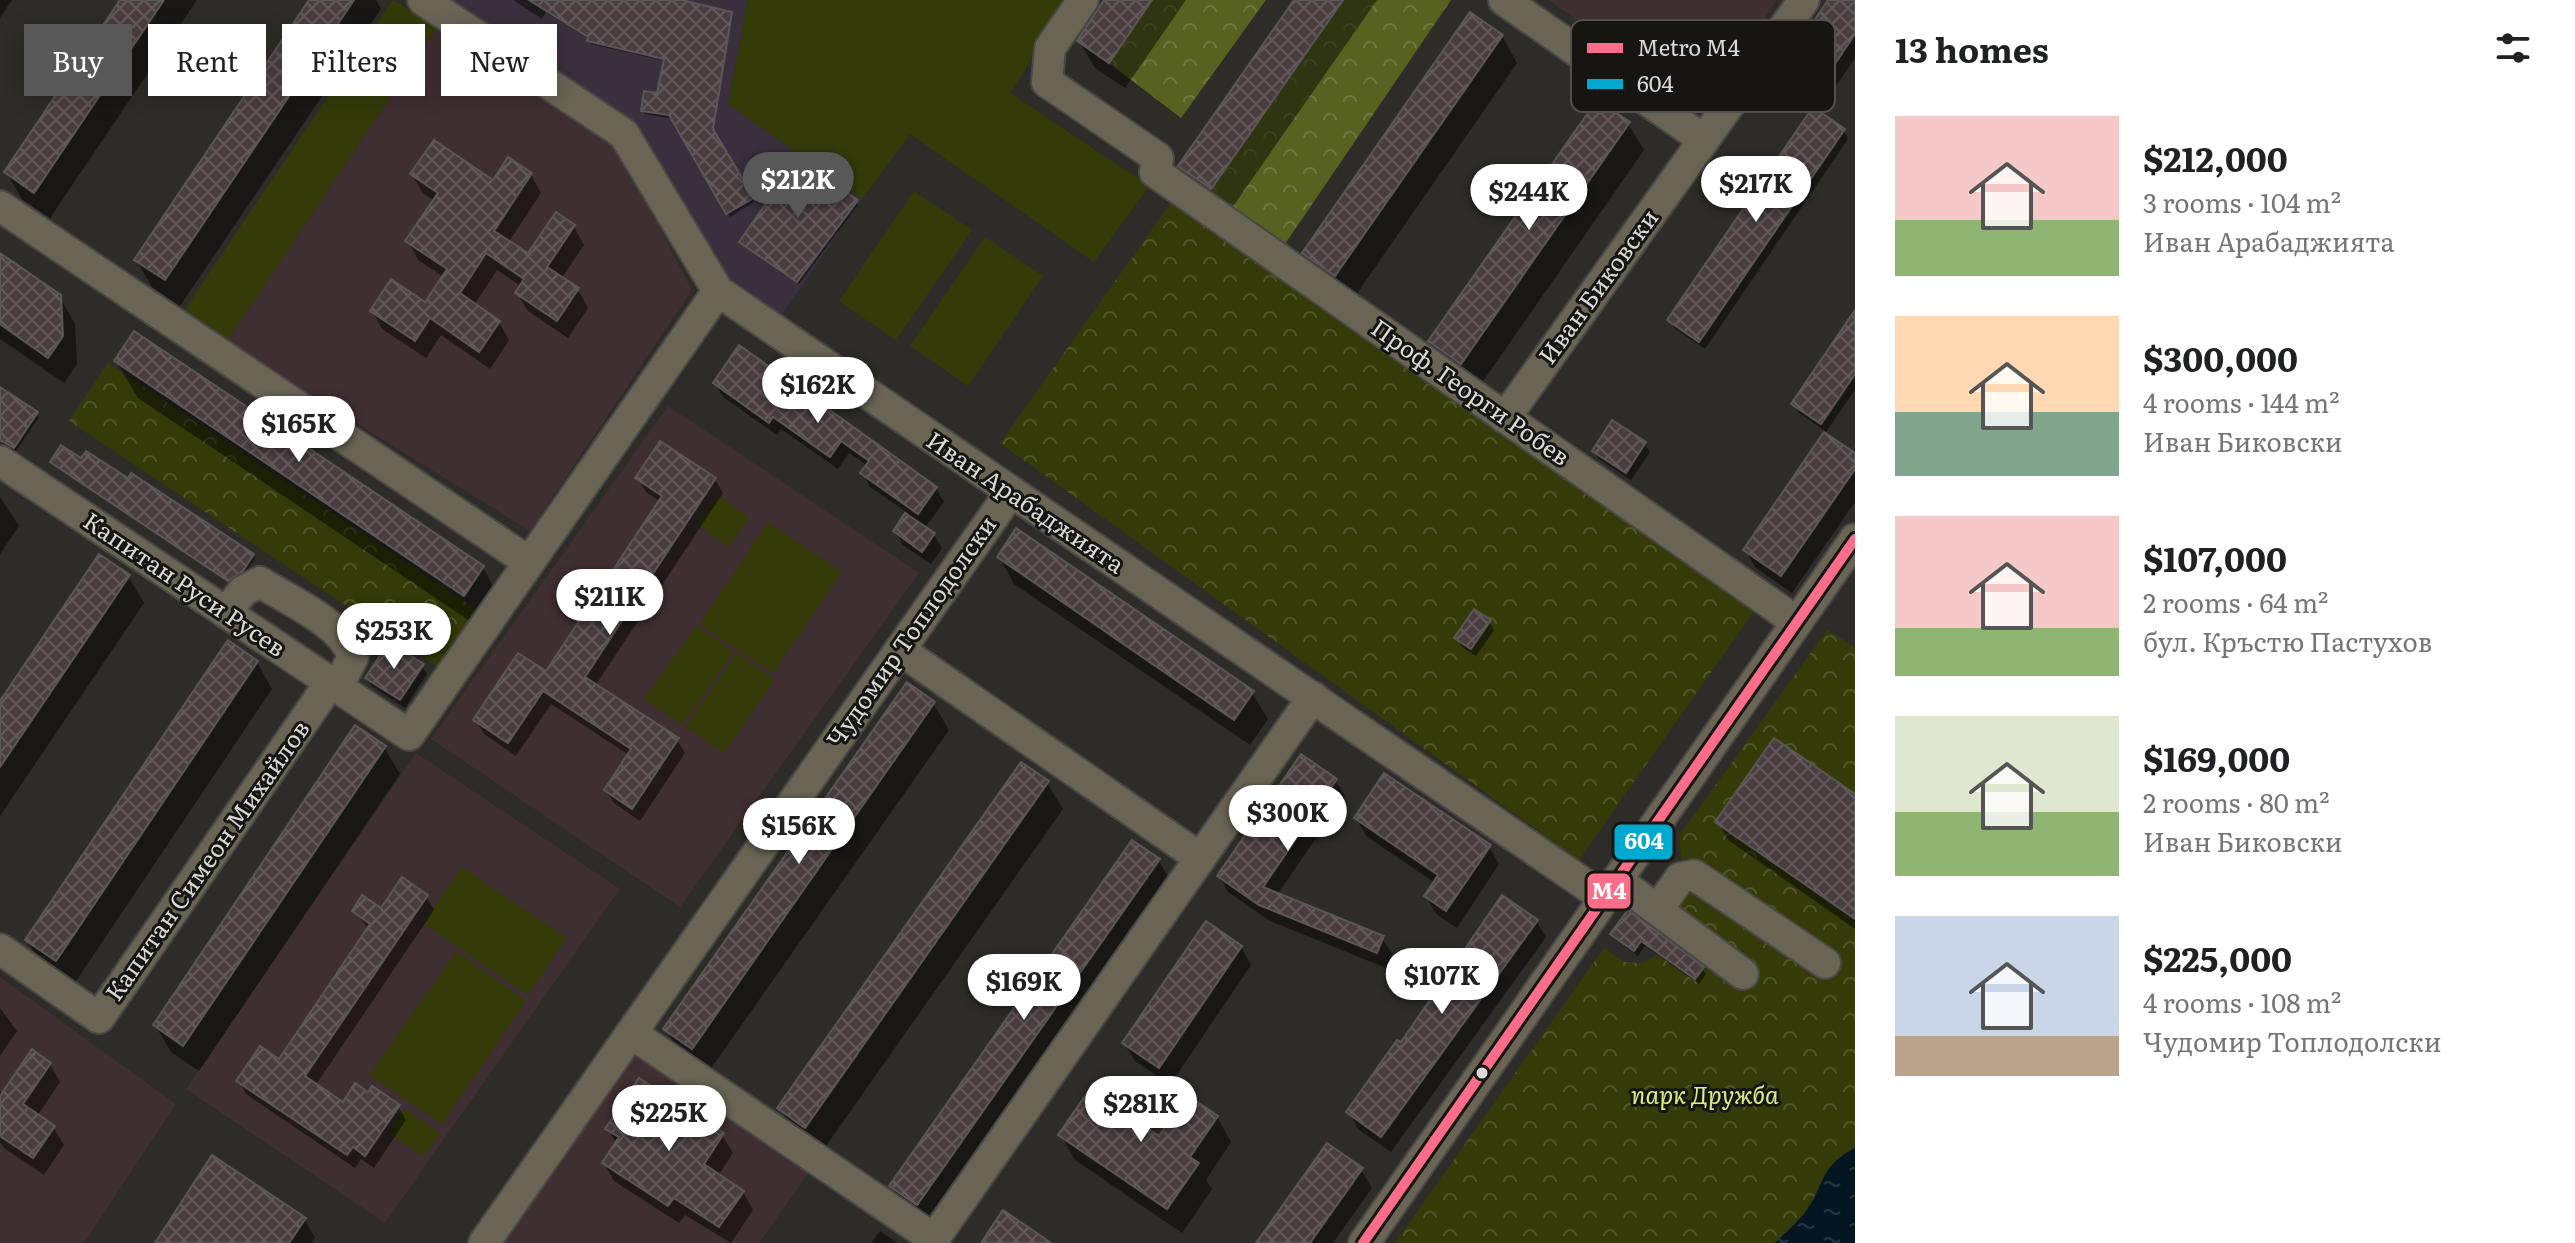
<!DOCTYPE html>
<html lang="en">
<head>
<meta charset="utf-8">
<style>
  body { margin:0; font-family:Literata,serif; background:#f6f6f6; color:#202124; height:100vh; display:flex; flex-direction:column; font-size:30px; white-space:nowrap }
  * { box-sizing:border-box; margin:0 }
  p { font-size:26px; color:#757577 }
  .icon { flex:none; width:44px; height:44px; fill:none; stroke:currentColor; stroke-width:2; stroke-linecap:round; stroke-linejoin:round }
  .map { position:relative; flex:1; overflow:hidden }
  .panel { display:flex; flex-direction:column; background:#fff; width:720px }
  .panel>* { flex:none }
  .hud { position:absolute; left:24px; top:24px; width:760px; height:72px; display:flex; gap:16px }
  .price { position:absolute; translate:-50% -68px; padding:0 18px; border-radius:28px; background:#fff; color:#222; font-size:26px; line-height:52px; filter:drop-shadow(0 2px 4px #0008) }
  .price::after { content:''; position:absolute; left:50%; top:48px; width:24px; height:18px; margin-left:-12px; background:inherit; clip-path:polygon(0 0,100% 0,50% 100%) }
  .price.current { background:#595858; color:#fff }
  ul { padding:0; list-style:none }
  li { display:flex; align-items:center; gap:24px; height:200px; padding:0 40px }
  li span { display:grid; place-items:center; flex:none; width:224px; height:160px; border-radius:0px; color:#555 }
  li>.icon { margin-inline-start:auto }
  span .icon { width:96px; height:96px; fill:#fffc; stroke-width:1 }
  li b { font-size:34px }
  h2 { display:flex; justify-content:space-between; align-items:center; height:96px; padding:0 40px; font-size:34px }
  .tag { padding:0 28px; border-radius:0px; background:#fff; box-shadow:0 4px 20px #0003; font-size:28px; line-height:72px }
  .tag.current { background:#595858; color:#fff }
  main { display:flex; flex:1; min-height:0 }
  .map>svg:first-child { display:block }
  .commercial { fill:#3a2f3c }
  .education { fill:#3f2e32 }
  .grass { fill:#343b09 }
  .forest { fill:url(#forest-crowns) }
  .park { fill:url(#park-crowns) }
  .water { fill:url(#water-ripples) }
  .shadow { fill:#0007 }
  .building { fill:url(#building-cross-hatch); stroke:#5a5756; stroke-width:2 }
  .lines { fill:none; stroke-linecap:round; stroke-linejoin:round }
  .minor-casing { stroke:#494844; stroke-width:34 }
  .minor { stroke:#696454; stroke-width:30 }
  .bus-1-casing { stroke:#171512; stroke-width:14 }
  .bus-1 { stroke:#00a9ce; stroke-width:8 }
  .metro-1-casing { stroke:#171512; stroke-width:16 }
  .metro-1 { stroke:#fb6d88; stroke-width:10 }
  .bus-dot { fill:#dbd9d4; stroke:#171512; stroke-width:3 }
  .labels { text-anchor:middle; stroke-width:6; stroke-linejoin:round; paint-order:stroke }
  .street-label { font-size:24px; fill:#dbd9d4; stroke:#171512 }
  .park-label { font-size:24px; font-style:italic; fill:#daed87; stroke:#171512 }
  .key { fill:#171512; stroke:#52504c; stroke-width:2 }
  .key-label { font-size:22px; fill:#dbd9d4 }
  .line-badge { stroke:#171512; stroke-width:3 }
  .badge-label { font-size:22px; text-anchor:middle; font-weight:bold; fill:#fff }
</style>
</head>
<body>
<main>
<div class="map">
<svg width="1855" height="1243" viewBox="0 0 1855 1243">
  <defs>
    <pattern id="forest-crowns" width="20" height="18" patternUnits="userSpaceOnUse" patternTransform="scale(2)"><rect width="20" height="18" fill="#586220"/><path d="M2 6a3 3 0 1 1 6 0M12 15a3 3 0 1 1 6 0" fill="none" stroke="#6f7840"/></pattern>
    <pattern id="park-crowns" width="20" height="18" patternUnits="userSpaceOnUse" patternTransform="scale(2)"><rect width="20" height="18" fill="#343b09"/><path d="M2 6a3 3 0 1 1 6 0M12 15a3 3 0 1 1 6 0" fill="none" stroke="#51572c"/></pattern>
    <pattern id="water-ripples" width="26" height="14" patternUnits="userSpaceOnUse" patternTransform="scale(2)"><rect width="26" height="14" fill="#041622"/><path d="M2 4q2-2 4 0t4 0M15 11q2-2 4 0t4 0" fill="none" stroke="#283741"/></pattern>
    <pattern id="building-cross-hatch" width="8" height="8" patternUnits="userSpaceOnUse" patternTransform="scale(2)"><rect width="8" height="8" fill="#4b3e41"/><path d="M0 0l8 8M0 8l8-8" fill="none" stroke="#64595c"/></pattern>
  </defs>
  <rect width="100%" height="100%" fill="#2e2c28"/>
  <!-- commercial -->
  <polygon class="commercial" points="423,0 748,0 728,104 862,199 771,330 718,291 624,134"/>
  <!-- education -->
  <g class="education">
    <polygon points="1549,0 1777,0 1702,109"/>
    <polygon points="437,27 617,144 692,290 530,531 226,343"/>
    <polygon points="668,406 919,573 680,907 431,739"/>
    <polygon points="416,753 620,889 385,1223 186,1089"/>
    <polygon points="0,977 176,1104 84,1243 0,1243"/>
    <polygon points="638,1047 812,1168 759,1243 500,1243"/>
  </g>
  <!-- grass -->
  <g class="grass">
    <polygon points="393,0 437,27 226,343 181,315"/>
    <polygon points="748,0 1069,0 1010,93 1149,186 1094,262 910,134 862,199 728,104"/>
    <polygon points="914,191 972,230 896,340 839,301"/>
    <polygon points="985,237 1043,276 968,386 910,346"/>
    <polygon points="718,495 749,517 729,547 697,525"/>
    <polygon points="768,522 842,572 773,673 699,624"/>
    <polygon points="696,625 734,652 682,725 644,699"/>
    <polygon points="737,653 775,680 724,753 685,727"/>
    <polygon points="462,867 567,938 528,995 423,923"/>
    <polygon points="456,951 526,1001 442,1124 369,1075"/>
    <polygon points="405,1108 440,1134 423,1157 388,1132"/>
  </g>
  <!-- forest -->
  <g class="forest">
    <polygon points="1152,0 1266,0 1181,118 1109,63"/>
    <polygon points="1343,0 1451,0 1285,244 1207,195"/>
  </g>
  <!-- park -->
  <g class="park">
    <polygon points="1173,200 1754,611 1579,860 1000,443"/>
    <polygon points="108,363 490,618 451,676 69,421"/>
    <polygon points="1827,630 1855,647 1855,1243 1395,1243 1604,948 1624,962 1641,963 1659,954 1673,933 1673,903 1684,888 1679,836"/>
  </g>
  <!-- water -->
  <path class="water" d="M 1855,1148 L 1855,1243 L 1775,1243 C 1785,1233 1798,1222 1806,1211 C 1825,1185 1819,1166 1855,1148 Z"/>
  <!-- shadow -->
  <g class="shadow">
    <polygon points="0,0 12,0 0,18"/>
    <polygon points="122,0 197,0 50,218 22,199 6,172"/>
    <polygon points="312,0 376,0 381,9 180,306 152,287 136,260"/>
    <polygon points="513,0 670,0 731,14 713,135 754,202 730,217 674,119 645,114 643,110 659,95 665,61 591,44 589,39 546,12 542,19"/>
    <polygon points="1108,0 1186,0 1125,88 1095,68 1079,41"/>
    <polygon points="1296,0 1377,0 1227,215 1196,193 1180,166"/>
    <polygon points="1830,0 1855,0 1855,58 1826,101 1794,80 1786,66"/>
    <polygon points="1502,36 1517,63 1351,302 1320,280 1304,253"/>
    <polygon points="1628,124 1644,150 1477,390 1446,368 1430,342"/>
    <polygon points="1843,130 1848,139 1705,349 1675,329 1670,320"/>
    <polygon points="412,175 493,182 531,175 541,193 508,243 528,256 574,227 584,245 561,279 578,290 588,308 568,338 528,311 517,293 522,287 497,270 474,305 499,322 509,340 490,369 441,335 426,358 382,329 372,311 426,305 444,277 418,260 408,241 435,201 423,193"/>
    <polygon points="856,201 858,205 799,284 742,242"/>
    <polygon points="0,255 59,296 75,324 77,364 64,383 0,339"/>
    <polygon points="1855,313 1855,390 1826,432 1798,412 1793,404"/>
    <polygon points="740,348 936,488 944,502 925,528 934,535 942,548 931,564 903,545 895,531 908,513 870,487 863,473 868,466 849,453 838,469 781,429 777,435 723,397 715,383"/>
    <polygon points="116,361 483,568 504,605 486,632 138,398"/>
    <polygon points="0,389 39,417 16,451 0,441"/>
    <polygon points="661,444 715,480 723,493 595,686 677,740 685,753 640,821 614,803 606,790 629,755 551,704 516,756 484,734 476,721 547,674 661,502 646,492 638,479"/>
    <polygon points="1644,444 1650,452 1631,480 1599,459 1594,451"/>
    <polygon points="1855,455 1855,502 1792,593 1756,568 1745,550"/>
    <polygon points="52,462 253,555 255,559 244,574 231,584"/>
    <polygon points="0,497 19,526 0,554"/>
    <polygon points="999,557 1252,693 1268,719 1250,745 1014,584"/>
    <polygon points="128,576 144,603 0,816 0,705"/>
    <polygon points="1489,621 1494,630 1476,656 1462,647 1457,638"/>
    <polygon points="257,662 272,689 72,987 43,967 27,940"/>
    <polygon points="422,666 427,674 405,708 372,686 367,678"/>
    <polygon points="933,703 949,730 707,1074 681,1056 666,1029"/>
    <polygon points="384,747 400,774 199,1071 171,1052 155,1025"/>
    <polygon points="1335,780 1345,796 1277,895 1382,938 1392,954 1386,968 1270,921 1228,892 1219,876"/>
    <polygon points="1047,783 1063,809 821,1153 795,1135 780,1108"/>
    <polygon points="1855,797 1855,929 1728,840 1718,822"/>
    <polygon points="1356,818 1489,846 1499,864 1457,928 1436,914 1426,896 1435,883 1366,836"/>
    <polygon points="1159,861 1174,887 932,1231 906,1213 891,1186"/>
    <polygon points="426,896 434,910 315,1086 343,1104 398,1106 406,1120 374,1168 361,1159 355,1168 246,1094 239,1081 280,1062 369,929 354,911 381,911"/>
    <polygon points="1628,913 1702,968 1706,974 1699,984 1645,946 1638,956 1616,940 1613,934"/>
    <polygon points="1536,921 1546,937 1391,1152 1358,1129 1349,1112"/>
    <polygon points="1241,947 1251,965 1170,1085 1135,1061 1124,1043"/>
    <polygon points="0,1008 17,1031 0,1056"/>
    <polygon points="50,1064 60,1082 37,1116 53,1127 64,1145 44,1175 4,1148 0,1142 0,1091 4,1094"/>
    <polygon points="1217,1117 1231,1142 1206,1180 1212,1189 1182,1233 1075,1160 1061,1135 1159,1139"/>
    <polygon points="608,1129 722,1135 733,1153 718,1176 743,1192 753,1210 731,1243 685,1215 679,1223 614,1181 604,1163 617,1144"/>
    <polygon points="1361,1170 1372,1188 1333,1243 1259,1243"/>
    <polygon points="305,1220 315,1238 312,1243 158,1243"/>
    <polygon points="880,1231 897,1243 871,1243"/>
  </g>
  <!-- building -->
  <g class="building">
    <polygon points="120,0 164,0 34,193 4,172"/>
    <polygon points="309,0 354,0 165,280 134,260"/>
    <polygon points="529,0 682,0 732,12 713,129 754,198 726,214 669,115 641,111 644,91 657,93 664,59 587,41 588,37"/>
    <polygon points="1104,0 1152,0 1109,63 1077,41"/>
    <polygon points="1294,0 1343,0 1211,189 1178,166"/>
    <polygon points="1828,0 1855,0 1855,34 1818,89 1784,66"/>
    <polygon points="1470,12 1503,35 1335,276 1302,253"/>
    <polygon points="1597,100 1630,122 1461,364 1428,341"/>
    <polygon points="1813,107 1845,129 1699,342 1667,320"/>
    <polygon points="434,140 493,180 508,157 532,173 494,231 528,253 556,212 575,225 547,267 579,288 557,321 515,293 524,279 486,253 460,293 500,321 479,352 430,318 415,341 370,311 391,279 425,302 447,269 405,241 438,193 410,174"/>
    <polygon points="797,159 858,200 797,282 739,242"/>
    <polygon points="0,253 61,295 63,336 48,358 0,324"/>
    <polygon points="1855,310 1855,374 1821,424 1791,404"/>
    <polygon points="134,331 484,566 464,596 114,361"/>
    <polygon points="739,345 937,487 918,514 860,473 869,461 841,441 830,457 773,417 769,423 713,383"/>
    <polygon points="0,387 38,412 14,448 0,440"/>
    <polygon points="1612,420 1646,442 1626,473 1592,451"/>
    <polygon points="1824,432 1855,453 1855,469 1781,576 1743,550"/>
    <polygon points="660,441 716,478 585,677 679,738 632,809 604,790 631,749 543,691 508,743 473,720 518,653 546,671 662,496 635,478"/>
    <polygon points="61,445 81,458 86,451 128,478 131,473 254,554 243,571 228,581 50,462"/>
    <polygon points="905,513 935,533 922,552 893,531"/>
    <polygon points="1016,528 1254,691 1234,720 997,557"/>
    <polygon points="99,554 130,575 0,767 0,701"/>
    <polygon points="1474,609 1491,620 1471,649 1454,638"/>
    <polygon points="228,640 258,661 56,961 25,940"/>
    <polygon points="389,642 424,664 400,700 365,678"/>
    <polygon points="907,682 935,702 692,1049 663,1029"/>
    <polygon points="355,725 386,746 183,1046 153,1025"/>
    <polygon points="1774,738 1855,794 1855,919 1715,822"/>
    <polygon points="1301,754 1337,779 1263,887 1384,936 1377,953 1259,905 1217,876"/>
    <polygon points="1021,762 1049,781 805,1128 777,1108"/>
    <polygon points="1384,773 1491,845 1446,911 1424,896 1438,875 1354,818"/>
    <polygon points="1132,840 1160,859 917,1205 889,1186"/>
    <polygon points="402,877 428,895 305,1076 343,1102 355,1083 368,1092 372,1086 400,1105 365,1156 353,1147 347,1155 236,1081 260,1046 279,1059 370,924 352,911 362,895 381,908"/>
    <polygon points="1502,895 1538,920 1381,1137 1346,1112 1397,1040 1401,1042"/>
    <polygon points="1628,910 1704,967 1695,979 1641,941 1634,951 1610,934"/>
    <polygon points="1206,921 1242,946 1159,1068 1122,1043"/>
    <polygon points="32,1049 51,1063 23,1104 55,1126 33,1158 0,1136 0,1096"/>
    <polygon points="639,1078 724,1133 704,1164 744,1191 719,1227 674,1198 668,1206 602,1163 619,1137 605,1129"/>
    <polygon points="1090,1089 1159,1136 1187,1095 1218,1116 1190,1157 1199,1163 1167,1209 1058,1135"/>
    <polygon points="1327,1143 1363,1168 1310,1243 1256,1243"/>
    <polygon points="212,1155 306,1218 289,1243 155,1243"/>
    <polygon points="1003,1210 1028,1227 1051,1243 981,1243"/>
  </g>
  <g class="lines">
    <!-- minor casing -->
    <g class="minor-casing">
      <g id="minor">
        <polyline points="423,0 624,134 718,291 1605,898"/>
        <polyline points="1083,0 1050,48 1047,82 1158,158 1155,172 1797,622"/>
        <polyline points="1504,0 1704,140"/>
        <polyline points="0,206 529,562"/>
        <polyline points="1505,418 1804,0"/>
        <polyline points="0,461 409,735 718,291"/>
        <path d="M 226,613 L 243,591 L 260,582 C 289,601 343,623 353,657 L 337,688"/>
        <polyline points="900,650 1200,858"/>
        <polyline points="1617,880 1743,974"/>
        <polyline points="1658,909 1680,878 1694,875 1825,963"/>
        <polyline points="0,949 99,1018 330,683"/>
        <polyline points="631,1033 934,1239"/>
        <polyline points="484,1243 1010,493"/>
        <polyline points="931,1243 1313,697"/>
        <polyline points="1364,1243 1855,539"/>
      </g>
    </g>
    <!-- minor -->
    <use href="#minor" class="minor"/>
    <!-- bus-1 casing -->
    <g class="bus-1-casing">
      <polyline id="bus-1" points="1364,1243 1855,539"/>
    </g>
    <!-- bus-1 -->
    <use href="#bus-1" class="bus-1"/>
    <!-- metro-1 casing -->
    <g class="metro-1-casing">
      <polyline id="metro-1" points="1363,1243 1855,539"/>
    </g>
    <!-- metro-1 -->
    <use href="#metro-1" class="metro-1"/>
  </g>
  <!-- markers -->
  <circle class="bus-dot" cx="1482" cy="1073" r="7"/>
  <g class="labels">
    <!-- street labels -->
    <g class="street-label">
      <text transform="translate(1599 287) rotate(-54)" y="8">Иван Биковски</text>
      <text transform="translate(1470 393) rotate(35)" y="8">Проф. Георги Робев</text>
      <text transform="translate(1025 503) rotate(34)" y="8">Иван Арабаджията</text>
      <text transform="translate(184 585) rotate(34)" y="8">Капитан Руси Русев</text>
      <text transform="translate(912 632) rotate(-55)" y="8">Чудомир Топлодолски</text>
      <text transform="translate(208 861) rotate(-55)" y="8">Капитан Симеон Михайлов</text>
    </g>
    <!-- park labels -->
    <g class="park-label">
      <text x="1705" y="1104">парк Дружба</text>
    </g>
  </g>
  <!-- legend -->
  <rect x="1571" y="20" width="264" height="92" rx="12" class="key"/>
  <rect x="1587" y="43" width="36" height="10" fill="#fb6d88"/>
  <rect x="1587" y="79" width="36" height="10" fill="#00a9ce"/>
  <g class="key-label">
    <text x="1637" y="56">Metro M4</text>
    <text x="1637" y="92">604</text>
  </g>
  <g class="line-badge">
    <rect x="1613" y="823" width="61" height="38" rx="8" fill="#00a9ce"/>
    <rect x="1586" y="872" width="46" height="38" rx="8" fill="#fb6d88"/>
  </g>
  <g class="badge-label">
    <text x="1644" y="849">604</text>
    <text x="1609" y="899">M4</text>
  </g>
</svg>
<b class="price current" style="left:798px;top:220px">$212K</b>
<b class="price" style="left:1756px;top:224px">$217K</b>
<b class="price" style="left:1529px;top:232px">$244K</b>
<b class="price" style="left:818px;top:425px">$162K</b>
<b class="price" style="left:299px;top:464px">$165K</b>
<b class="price" style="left:610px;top:637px">$211K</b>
<b class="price" style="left:394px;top:671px">$253K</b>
<b class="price" style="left:1288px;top:853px">$300K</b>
<b class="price" style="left:799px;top:866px">$156K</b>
<b class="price" style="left:1442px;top:1016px">$107K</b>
<b class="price" style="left:1024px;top:1022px">$169K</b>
<b class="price" style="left:1141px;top:1144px">$281K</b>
<b class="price" style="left:669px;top:1153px">$225K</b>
<div class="hud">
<a class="tag current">Buy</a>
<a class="tag">Rent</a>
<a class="tag">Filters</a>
<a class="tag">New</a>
</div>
</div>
<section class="panel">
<h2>13 homes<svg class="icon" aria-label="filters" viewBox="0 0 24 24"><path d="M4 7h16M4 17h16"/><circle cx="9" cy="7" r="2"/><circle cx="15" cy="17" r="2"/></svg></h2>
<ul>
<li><span style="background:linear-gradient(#f6c9c9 65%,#8fb573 0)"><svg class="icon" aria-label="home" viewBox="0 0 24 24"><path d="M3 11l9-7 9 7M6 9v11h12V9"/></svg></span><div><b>$212,000</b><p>3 rooms · 104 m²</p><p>Иван Арабаджията</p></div></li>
<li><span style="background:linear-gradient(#ffd9b3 60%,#7fa58c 0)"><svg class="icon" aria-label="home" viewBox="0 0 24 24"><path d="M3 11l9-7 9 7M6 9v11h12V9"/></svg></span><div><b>$300,000</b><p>4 rooms · 144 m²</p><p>Иван Биковски</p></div></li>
<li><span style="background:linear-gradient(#f6c9c9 70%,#8fb573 0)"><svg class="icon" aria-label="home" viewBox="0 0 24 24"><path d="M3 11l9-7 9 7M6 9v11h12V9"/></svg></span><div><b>$107,000</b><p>2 rooms · 64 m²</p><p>бул. Кръстю Пастухов</p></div></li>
<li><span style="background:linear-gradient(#dfe7d0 60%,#8fb573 0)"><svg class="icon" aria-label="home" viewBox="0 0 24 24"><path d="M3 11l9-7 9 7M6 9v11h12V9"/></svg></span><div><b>$169,000</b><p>2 rooms · 80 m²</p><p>Иван Биковски</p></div></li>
<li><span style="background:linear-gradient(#c9d6e8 75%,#b9a48a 0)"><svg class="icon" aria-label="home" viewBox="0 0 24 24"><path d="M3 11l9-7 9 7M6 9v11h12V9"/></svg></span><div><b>$225,000</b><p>4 rooms · 108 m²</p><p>Чудомир Топлодолски</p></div></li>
</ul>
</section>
</main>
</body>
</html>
